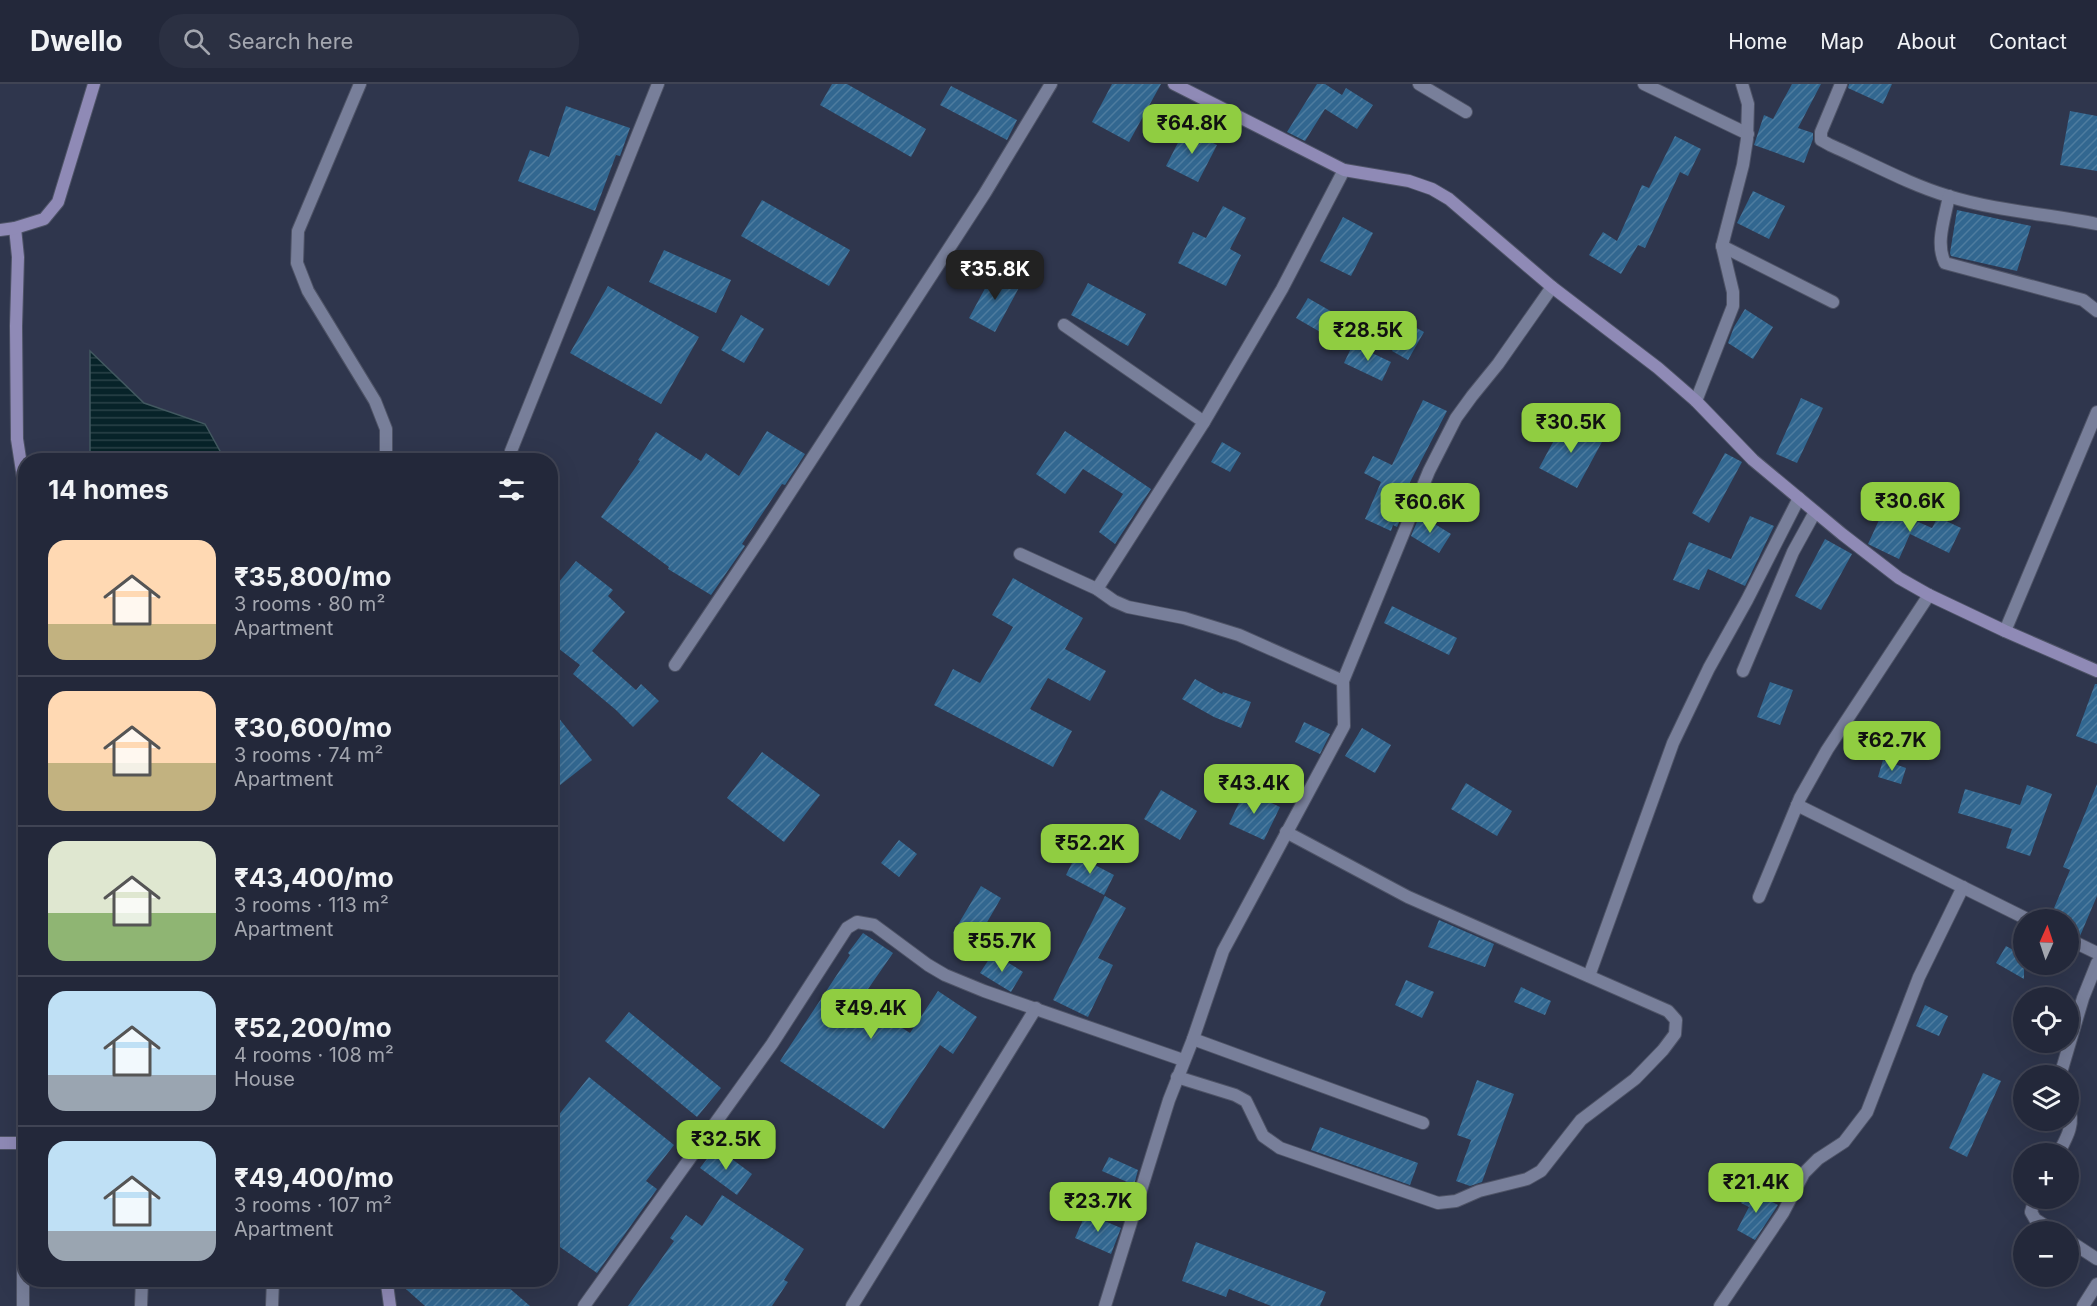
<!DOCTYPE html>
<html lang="en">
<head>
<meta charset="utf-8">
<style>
  body { margin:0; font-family:Inter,sans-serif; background:#2b3042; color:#f1f3f6; height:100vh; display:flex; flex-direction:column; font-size:22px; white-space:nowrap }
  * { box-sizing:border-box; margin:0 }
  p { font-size:20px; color:#a3a6af }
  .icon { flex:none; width:33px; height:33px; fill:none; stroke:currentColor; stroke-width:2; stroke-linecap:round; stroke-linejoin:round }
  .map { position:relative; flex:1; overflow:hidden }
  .details { position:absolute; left:18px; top:369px; width:540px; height:834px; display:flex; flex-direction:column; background:#23283a; border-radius:24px; box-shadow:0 6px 24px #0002,0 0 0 2px #404454 }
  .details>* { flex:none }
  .needle { width:39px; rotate:3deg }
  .tools { position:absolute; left:2013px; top:825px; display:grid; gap:12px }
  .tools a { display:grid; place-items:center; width:66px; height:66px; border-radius:50%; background:#23283a; box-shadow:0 6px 24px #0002,0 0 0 2px #404454; font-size:30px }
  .price { position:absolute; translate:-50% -51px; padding:0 14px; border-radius:12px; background:#90cd41; color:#111; font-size:20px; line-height:39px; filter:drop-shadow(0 2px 3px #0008) }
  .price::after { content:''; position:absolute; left:50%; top:36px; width:18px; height:14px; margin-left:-9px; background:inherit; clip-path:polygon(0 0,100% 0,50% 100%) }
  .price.current { background:#222; color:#fff }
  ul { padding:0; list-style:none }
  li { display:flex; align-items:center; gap:18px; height:150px; padding:0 30px }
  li+li { border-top:2px solid #404454 }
  li span { display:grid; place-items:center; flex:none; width:168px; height:120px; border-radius:18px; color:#555 }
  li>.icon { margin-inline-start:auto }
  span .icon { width:72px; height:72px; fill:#fffc; stroke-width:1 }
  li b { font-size:26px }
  h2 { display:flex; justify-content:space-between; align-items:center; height:72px; padding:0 30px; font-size:26px }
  header { display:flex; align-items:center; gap:36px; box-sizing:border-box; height:84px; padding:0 30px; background:#23283a; border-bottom:2px solid #404454 }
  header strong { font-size:28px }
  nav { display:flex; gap:33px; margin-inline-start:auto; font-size:21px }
  .search { width:420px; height:54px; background:#2b3042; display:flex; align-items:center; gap:15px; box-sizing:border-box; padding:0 21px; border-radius:24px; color:#a3a6af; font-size:22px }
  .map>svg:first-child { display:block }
  .water { fill:url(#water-rules); stroke:#425860; stroke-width:1.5 }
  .building { fill:url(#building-hatch) }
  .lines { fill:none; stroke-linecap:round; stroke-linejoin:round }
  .street-casing { stroke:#4e5366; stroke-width:14 }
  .secondary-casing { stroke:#4e5366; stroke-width:14 }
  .street { stroke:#787f9a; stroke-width:12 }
  .secondary { stroke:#8f8ab6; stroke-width:12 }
</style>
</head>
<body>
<header>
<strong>Dwello</strong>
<div class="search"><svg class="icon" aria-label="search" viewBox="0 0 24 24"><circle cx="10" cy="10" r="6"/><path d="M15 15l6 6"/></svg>Search here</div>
<nav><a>Home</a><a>Map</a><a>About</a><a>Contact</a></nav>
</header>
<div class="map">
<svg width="2097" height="1222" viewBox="0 0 2097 1222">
  <defs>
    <pattern id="water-rules" width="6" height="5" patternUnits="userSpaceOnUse" patternTransform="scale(1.5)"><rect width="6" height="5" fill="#072329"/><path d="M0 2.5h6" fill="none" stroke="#2a4248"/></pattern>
    <pattern id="building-hatch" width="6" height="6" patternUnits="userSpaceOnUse" patternTransform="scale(1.5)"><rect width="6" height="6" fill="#326790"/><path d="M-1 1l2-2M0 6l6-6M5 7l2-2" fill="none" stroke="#4e7c9f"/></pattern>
  </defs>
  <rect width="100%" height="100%" fill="#2f364d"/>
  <!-- water -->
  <polygon class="water" points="90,267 144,319 205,340 225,376 90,376"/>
  <!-- building -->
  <g class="building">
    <polygon points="832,0 847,0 926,45 911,73 820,21"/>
    <polygon points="1112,0 1161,0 1129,58 1092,38"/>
    <polygon points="1317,0 1325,0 1342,11 1346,4 1373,21 1357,45 1325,25 1305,57 1287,48"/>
    <polygon points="1792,0 1821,0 1798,44 1813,49 1813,55 1804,79 1754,61 1764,31 1773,35"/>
    <polygon points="1849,0 1892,0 1883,20 1848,4"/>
    <polygon points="951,2 1017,36 1007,56 940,21"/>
    <polygon points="566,22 630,44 620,72 616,71 595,127 518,97 530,66 549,73"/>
    <polygon points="2070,27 2097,32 2097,87 2060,81"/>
    <polygon points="1185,45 1217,61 1198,98 1166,82"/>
    <polygon points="1675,52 1701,65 1688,92 1680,88 1645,164 1638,161 1621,190 1589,171 1603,148 1617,157 1642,101 1649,104"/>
    <polygon points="1753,107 1785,122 1769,155 1737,139"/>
    <polygon points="762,116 850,166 829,202 741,152"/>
    <polygon points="1223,122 1246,134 1230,165 1241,171 1226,202 1178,179 1193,148 1206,154"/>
    <polygon points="1957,126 2031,142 2017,187 1951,172 1950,169"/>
    <polygon points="1343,133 1373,149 1351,192 1320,177"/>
    <polygon points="664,166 731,196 716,229 649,198"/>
    <polygon points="995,186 1021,200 995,248 969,234"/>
    <polygon points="1088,199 1146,230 1128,262 1071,231"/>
    <polygon points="608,202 699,253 661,320 570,269"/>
    <polygon points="1308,214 1353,240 1341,260 1296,234"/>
    <polygon points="1745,225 1773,243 1753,275 1728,259 1734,243"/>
    <polygon points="741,231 764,245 744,279 721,266"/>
    <polygon points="1407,239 1424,248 1408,276 1392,267"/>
    <polygon points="1353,260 1391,278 1382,297 1344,279"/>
    <polygon points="1801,314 1823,324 1797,379 1776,370"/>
    <polygon points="1423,316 1447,327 1397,423 1404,427 1397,443 1393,441 1391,447 1365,435 1381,398 1364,389 1373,372 1392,381"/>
    <polygon points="1565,336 1603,356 1577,404 1539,384"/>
    <polygon points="767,347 805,370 785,401 782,400 742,460 745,462 711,511 668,485 669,483 601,433 640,377 638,376 656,348 701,377 706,369 739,392"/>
    <polygon points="1065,347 1151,405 1115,460 1099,448 1123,410 1083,385 1065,410 1036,390"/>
    <polygon points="1222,358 1241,369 1230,388 1211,378"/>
    <polygon points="1725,369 1742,378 1709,439 1692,429"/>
    <polygon points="1882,422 1932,444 1938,433 1961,444 1949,469 1910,450 1899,475 1872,462 1868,460 1879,436 1876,435"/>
    <polygon points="1750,432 1774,442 1745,502 1708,485 1699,506 1673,496 1689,458 1731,475"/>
    <polygon points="1419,433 1425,434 1451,450 1439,469 1411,452"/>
    <polygon points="1825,455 1852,470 1821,526 1795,512"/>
    <polygon points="576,477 613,506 608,512 625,528 592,567 636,606 641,600 659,617 633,643 616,626 573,590 580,581 550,558 550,509"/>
    <polygon points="1013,494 1083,534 1065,565 1106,587 1090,617 1048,594 1030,625 1072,647 1053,683 934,621 953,585 980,599 1013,543 992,531"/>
    <polygon points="1392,522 1457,554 1449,571 1384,539"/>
    <polygon points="1195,595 1222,610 1223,608 1251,618 1241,644 1214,633 1182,615"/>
    <polygon points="1770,598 1793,606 1780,641 1757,633"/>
    <polygon points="2095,600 2097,600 2097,660 2076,652"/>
    <polygon points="550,623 592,676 550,709"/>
    <polygon points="1304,638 1330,650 1320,670 1295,658"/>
    <polygon points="1362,644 1391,661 1375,689 1345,672"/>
    <polygon points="762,668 820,711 784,758 727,714"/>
    <polygon points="1883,676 1906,684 1901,700 1878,693"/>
    <polygon points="1466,699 1512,727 1497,752 1451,725"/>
    <polygon points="2097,700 2097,812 2080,852 2068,847 2068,836 2049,836 2070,786 2063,783"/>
    <polygon points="2027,701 2052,710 2030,772 2006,764 2012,745 1958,729 1965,705 2020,721"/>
    <polygon points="1161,706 1197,727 1180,756 1144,735"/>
    <polygon points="1245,706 1280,723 1264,756 1229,740"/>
    <polygon points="899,756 917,770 899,793 881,779"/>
    <polygon points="1076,771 1114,791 1104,811 1066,791"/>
    <polygon points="981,802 1001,814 974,861 953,849"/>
    <polygon points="1105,812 1126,824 1098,874 1113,881 1088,933 1053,916"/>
    <polygon points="1439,836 1494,860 1485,883 1428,863"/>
    <polygon points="863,849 893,869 868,905 874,909 866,920 910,949 938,907 977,933 953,970 940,961 884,1045 780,977 850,871 848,869"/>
    <polygon points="2006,862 2024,872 2024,895 1996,879"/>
    <polygon points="993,869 1023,888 1011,908 980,889"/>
    <polygon points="1406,896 1434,908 1422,934 1395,921"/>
    <polygon points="1521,903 1551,917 1545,931 1514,918"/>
    <polygon points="1925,921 1948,932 1939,952 1916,942"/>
    <polygon points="629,928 721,1004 697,1033 605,957"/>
    <polygon points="1983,989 2001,997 1967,1073 1949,1064"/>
    <polygon points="589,993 674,1061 646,1097 657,1105 597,1189 550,1156 550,1028 557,1033"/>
    <polygon points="1477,996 1514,1010 1482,1098 1470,1102 1456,1097 1471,1056 1457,1051"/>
    <polygon points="1320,1043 1418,1079 1410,1101 1311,1066"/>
    <polygon points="716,1063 752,1090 737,1111 700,1084"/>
    <polygon points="1109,1073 1138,1086 1134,1101 1102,1087"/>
    <polygon points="1748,1105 1778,1121 1755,1156 1737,1146 1749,1123 1741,1119"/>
    <polygon points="722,1111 804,1165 784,1196 788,1198 772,1222 628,1222 674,1157 670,1154 686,1131 702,1142"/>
    <polygon points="1086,1129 1121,1144 1111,1170 1075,1154"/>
    <polygon points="1196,1158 1326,1208 1320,1222 1271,1222 1229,1205 1226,1213 1182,1197"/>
    <polygon points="398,1196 500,1196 530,1222 425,1222 398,1198"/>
  </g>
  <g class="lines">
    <!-- street casing -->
    <g class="street-casing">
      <g id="street">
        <polyline points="360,0 298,147 297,179 308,207 375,317 386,345 386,372 384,376"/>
        <polyline points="1419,0 1466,28"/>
        <polyline points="1644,0 1748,50"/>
        <path d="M 1841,0 L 1821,48 L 1821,56 L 1830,61 C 1869,78 1908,100 1948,112 C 1996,127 2048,130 2097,140"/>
        <path d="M 1949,112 C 1945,134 1935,159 1945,179 L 2083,216 L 2097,227"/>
        <polyline points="1722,162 1833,218"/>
        <polyline points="1064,241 1204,338"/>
        <polyline points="1696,317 1733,222 1733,208 1722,162 1743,81 1747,55 1748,20 1742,0"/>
        <polyline points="511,367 658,0"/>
        <polyline points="1020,470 1097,505 1114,517 1128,523 1184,534 1239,551 1343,597"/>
        <polyline points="1097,505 1204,338 1282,205 1344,86"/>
        <polyline points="2005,547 2097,328"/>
        <polyline points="675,581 759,456 985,109 1051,0"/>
        <polyline points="1743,587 1793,468 1815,428"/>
        <polyline points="1797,721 2029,836"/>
        <polyline points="1759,813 1800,714 1827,666 1929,511"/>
        <polyline points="2068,855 2097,869"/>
        <polyline points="1589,892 1673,659 1709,584 1747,516 1799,414"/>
        <polyline points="1193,955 1423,1039"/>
        <polyline points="2060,992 2083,914 2097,879"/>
        <polyline points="1177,993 1235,1011 1246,1017 1263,1052 1280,1064 1438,1119 1456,1117 1479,1107 1527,1095 1541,1087 1581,1036 1635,995 1663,966 1675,950 1676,936 1668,927 1408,813 1286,748"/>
        <polyline points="23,1059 23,1222"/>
        <path d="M 2058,1070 C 2066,1055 2076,1039 2068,1023"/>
        <polyline points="2035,1114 2031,1128 2035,1135 2055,1148"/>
        <polyline points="2068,1156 2097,1175"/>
        <polyline points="141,1222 142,1196"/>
        <polyline points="272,1222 273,1196"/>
        <polyline points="584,1222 772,960 847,844 857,838 874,841 928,881 945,891 984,907 1183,976"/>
        <polyline points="852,1222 1036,924"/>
        <polyline points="1105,1222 1169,1016 1193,955 1223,867 1344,642 1343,597 1429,387 1456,334 1472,312 1498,280 1552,203"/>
        <polyline points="1720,1222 1783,1129 1804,1089 1818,1075 1844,1058 1867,1028 1919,893 1963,803"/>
        <polyline points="2083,1222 2097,1200"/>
      </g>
    </g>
    <!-- secondary casing -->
    <g class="secondary-casing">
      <g id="secondary">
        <polyline points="1174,0 1344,86 1409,97 1432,105 1449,115 1552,203 1658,284 1696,317 1753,376 1842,450 1899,494 1929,511 2005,547 2097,587"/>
        <polyline points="15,144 18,173 16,242 17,355 26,413"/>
        <polyline points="0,146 15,144 44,135 58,118 94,0"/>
        <polyline points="0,1059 26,1059"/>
        <polyline points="390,1196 387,1200 390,1222"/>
      </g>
    </g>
    <!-- street -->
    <use href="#street" class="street"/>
    <!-- secondary -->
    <use href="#secondary" class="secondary"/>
  </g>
</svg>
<div class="tools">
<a><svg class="needle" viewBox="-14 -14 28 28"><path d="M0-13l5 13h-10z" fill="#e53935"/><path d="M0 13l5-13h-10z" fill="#a3a6af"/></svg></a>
<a><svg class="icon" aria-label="locate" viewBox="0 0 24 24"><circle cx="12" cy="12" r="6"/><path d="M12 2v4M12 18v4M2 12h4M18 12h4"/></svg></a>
<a><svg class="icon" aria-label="layers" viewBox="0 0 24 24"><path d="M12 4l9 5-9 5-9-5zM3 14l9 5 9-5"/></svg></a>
<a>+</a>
<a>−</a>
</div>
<b class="price" style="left:1192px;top:71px">₹64.8K</b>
<b class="price current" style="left:995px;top:217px">₹35.8K</b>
<b class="price" style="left:1368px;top:278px">₹28.5K</b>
<b class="price" style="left:1571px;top:370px">₹30.5K</b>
<b class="price" style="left:1910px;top:449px">₹30.6K</b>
<b class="price" style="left:1430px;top:450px">₹60.6K</b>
<b class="price" style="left:1892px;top:688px">₹62.7K</b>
<b class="price" style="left:1254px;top:731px">₹43.4K</b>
<b class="price" style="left:1090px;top:791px">₹52.2K</b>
<b class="price" style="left:1002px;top:889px">₹55.7K</b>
<b class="price" style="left:871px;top:956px">₹49.4K</b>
<b class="price" style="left:726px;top:1087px">₹32.5K</b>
<b class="price" style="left:1756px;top:1130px">₹21.4K</b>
<b class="price" style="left:1098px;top:1149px">₹23.7K</b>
<section class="details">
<h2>14 homes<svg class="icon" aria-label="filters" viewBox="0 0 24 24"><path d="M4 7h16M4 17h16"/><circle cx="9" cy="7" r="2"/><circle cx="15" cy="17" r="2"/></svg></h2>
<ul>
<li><span style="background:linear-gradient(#ffd9b3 70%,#c2b280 0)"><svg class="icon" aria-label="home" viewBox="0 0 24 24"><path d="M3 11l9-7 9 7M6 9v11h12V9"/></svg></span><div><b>₹35,800/mo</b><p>3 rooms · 80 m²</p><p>Apartment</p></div></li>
<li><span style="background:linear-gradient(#ffd9b3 60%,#c2b280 0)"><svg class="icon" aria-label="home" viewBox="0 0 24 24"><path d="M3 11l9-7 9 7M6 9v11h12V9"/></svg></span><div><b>₹30,600/mo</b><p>3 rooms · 74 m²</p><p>Apartment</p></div></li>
<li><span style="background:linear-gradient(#dfe7d0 60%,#8fb573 0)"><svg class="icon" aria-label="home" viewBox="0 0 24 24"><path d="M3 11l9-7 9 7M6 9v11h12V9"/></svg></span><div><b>₹43,400/mo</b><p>3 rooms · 113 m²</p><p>Apartment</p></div></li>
<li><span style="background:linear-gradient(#bfe0f5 70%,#9aa5b1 0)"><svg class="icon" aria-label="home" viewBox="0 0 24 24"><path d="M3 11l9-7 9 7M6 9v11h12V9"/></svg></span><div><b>₹52,200/mo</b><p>4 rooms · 108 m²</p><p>House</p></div></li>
<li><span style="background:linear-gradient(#bfe0f5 75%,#9aa5b1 0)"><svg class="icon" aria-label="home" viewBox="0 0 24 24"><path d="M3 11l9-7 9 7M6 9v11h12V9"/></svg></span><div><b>₹49,400/mo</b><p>3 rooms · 107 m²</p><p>Apartment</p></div></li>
</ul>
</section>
</div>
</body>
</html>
